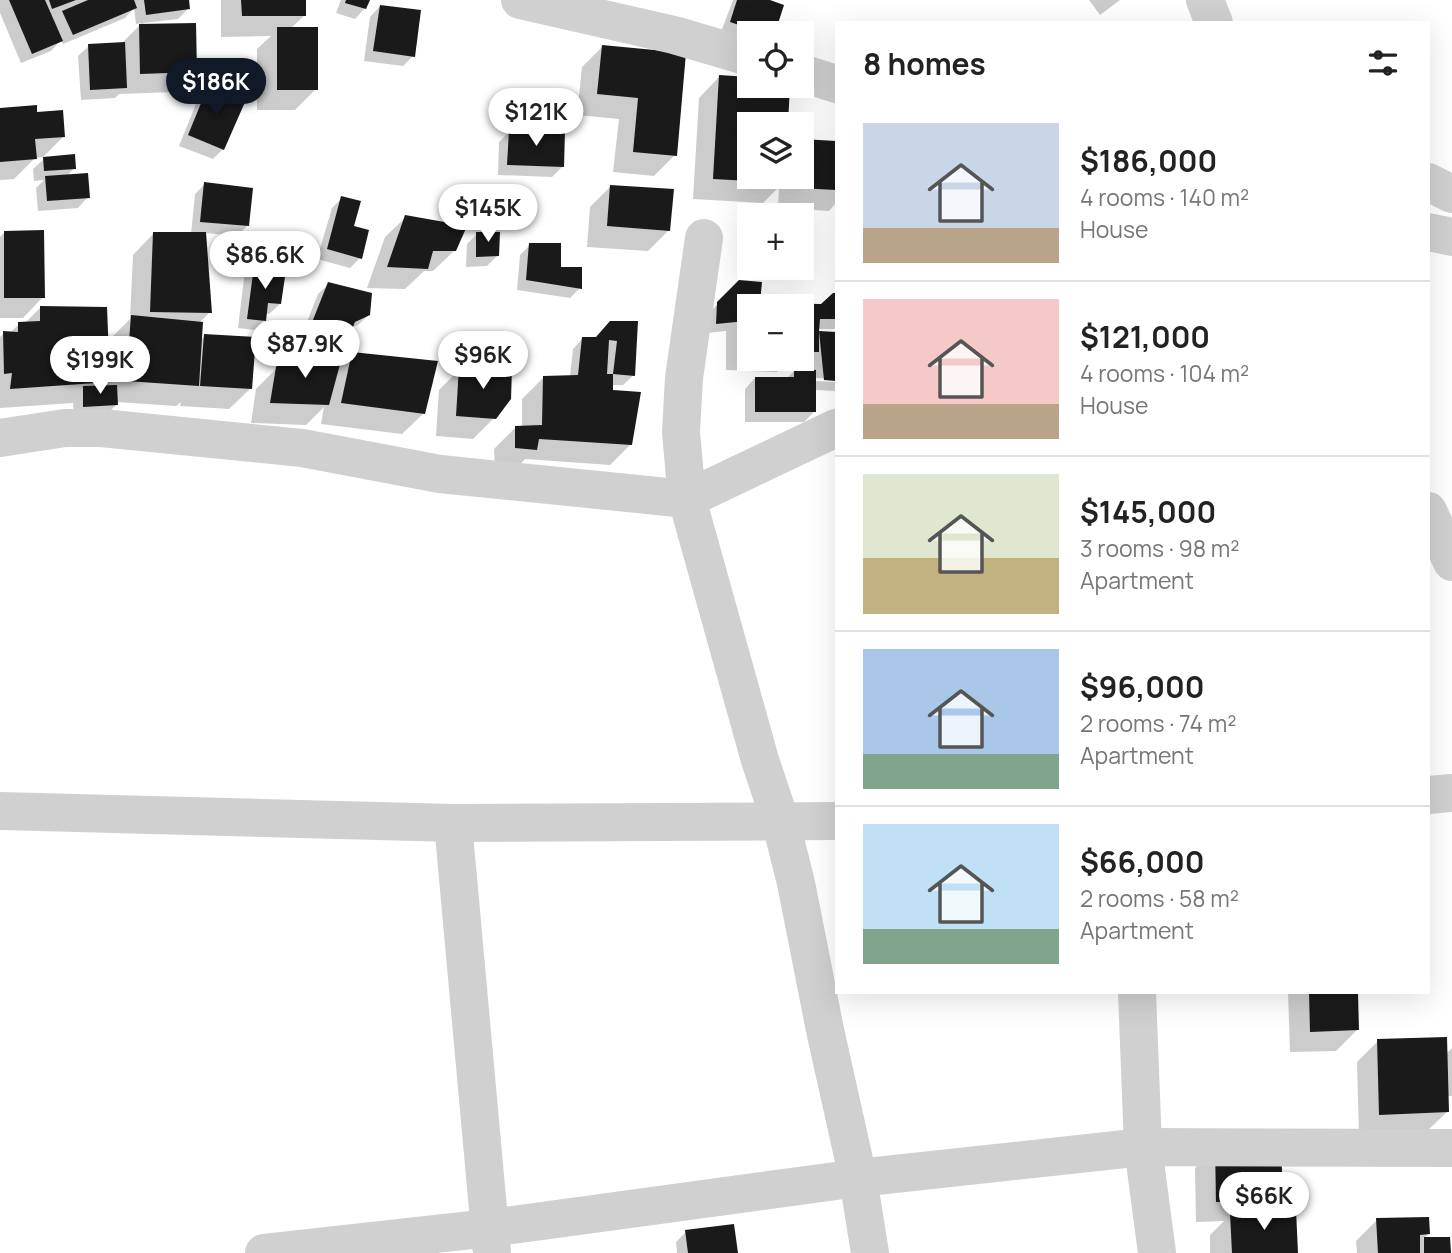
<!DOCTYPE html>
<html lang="en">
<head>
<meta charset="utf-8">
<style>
  body { margin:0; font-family:Manrope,sans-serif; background:#f2f2f2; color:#222; height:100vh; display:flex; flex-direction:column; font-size:26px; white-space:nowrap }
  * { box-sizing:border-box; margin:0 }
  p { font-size:23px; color:#767676 }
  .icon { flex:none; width:38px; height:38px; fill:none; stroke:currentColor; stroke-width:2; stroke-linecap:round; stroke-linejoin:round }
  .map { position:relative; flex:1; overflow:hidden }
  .side { position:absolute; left:835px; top:21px; width:595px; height:973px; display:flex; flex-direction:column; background:#fff; border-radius:0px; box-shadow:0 7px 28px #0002 }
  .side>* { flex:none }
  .tools { position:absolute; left:737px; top:21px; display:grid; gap:14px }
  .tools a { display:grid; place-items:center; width:77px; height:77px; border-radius:0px; background:#fff; box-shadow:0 7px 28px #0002; font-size:35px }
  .price { position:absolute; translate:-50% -60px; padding:0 16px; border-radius:24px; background:#fff; color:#222; font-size:23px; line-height:46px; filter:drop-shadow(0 2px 4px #0008) }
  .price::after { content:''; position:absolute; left:50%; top:42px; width:21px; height:16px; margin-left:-10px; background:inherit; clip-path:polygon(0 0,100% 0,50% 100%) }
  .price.active { background:#111827; color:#fff }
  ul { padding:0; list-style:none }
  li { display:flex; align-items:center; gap:21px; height:175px; padding:0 28px }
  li+li { border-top:2px solid #e0e0e0 }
  li span { display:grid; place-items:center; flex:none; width:196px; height:140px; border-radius:0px; color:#555 }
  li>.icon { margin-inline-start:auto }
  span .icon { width:84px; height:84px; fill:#fffc; stroke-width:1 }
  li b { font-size:30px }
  h2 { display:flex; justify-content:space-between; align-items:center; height:84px; padding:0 28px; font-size:30px }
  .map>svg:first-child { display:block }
  .shadow { fill:#0003; fill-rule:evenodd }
  .building { fill:#1a1a1a; fill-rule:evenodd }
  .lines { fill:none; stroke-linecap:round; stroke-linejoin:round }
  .minor { stroke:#d0d0d0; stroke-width:38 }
  .tertiary { stroke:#d0d0d0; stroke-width:38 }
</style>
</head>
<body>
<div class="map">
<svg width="1452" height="1253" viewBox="0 0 1452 1253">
  <rect width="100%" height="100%" fill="#fff"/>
  <!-- shadow -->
  <g class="shadow">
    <polygon points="0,0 187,0 188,9 178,19 143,23 144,26 195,71 175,92 119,94 115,98 81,100 78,56 89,46 121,44 142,23 136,24 134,8 125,18 63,44 61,40 51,51 21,63 0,13"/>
    <polygon points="221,0 304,0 305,15 291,28 316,89 295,110 257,110 257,49 271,36 221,37"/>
    <polygon points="341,0 368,0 365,8 355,19 336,13"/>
    <polygon points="733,0 764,0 782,6 773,33 749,33 749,42 721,32"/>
    <polygon points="1089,0 1120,0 1100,15"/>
    <polygon points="380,6 413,56 403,66 364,61 370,17"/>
    <polygon points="602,47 684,54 675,155 654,176 613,172 619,119 577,115 582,67"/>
    <polygon points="719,77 749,79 749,86 788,86 786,124 749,124 749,177 802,177 802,141 836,143 836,203 829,211 778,208 779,187 763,203 693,199 699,98"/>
    <polygon points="208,89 223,149 213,159 179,146 198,99"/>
    <polygon points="0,110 36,113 64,136 43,157 35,158 14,179 0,180"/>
    <polygon points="510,131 562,167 552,177 498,175 499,142"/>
    <polygon points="44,159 74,168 67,176 88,197 78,208 38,211 36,188 44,180 34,181 33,169"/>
    <polygon points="205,184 247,226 237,236 205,233 210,312 199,323 200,341 205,336 250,389 229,409 180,406 181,402 176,406 116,402 117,404 106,415 74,416 73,403 0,408 0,337 4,333 10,333 19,324 24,324 40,308 110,352 111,338 130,319 133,255 153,234 191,234 195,194"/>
    <polygon points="610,187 669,230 648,251 587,247 590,207"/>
    <polygon points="342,198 360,258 350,268 317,259 332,208"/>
    <polygon points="406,217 455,250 433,271 424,271 405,289 367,288 385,237"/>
    <polygon points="4,233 43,297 23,318 0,318 0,237"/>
    <polygon points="477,234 497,256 487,266 466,267 467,244"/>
    <polygon points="530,245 580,288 570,298 517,290 520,255"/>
    <polygon points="255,268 280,304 269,314 265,313 264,320 254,330 238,328 244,278"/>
    <path d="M 740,282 L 755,305 L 822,306 L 834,294 L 836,295 L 836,329 L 818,329 L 818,333 L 836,334 L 836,379 L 815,378 L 815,381 L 836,382 L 836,391 L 815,390 L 815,411 L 804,422 L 745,422 L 745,389 L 755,378 L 787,378 L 794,371 L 813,371 L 811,357 L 807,362 L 788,361 L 777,372 L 726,370 L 726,331 L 707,333 L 708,314 ZM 749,306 L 802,306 L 802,359 L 749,359 Z"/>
    <polygon points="329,284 369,315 358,325 350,328 347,337 337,348 300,340 318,294"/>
    <polygon points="611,323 634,375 623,385 611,385 631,444 610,465 525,459 515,470 495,468 494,449 515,428 522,428 522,399 543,378 570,377 573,349 583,338 595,339"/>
    <polygon points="352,353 423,414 402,434 321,424 324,407 306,425 251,423 256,389 288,357 337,368"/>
    <polygon points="460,369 494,418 473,439 436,436 439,390"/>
    <polygon points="1288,992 1356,992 1357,1030 1336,1051 1290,1052"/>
    <polygon points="1378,1041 1446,1054 1452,1048 1452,1096 1447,1096 1447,1112 1426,1132 1359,1135 1357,1062"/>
    <polygon points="1215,1147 1281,1200 1268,1213 1296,1253 1210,1253 1210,1235 1224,1221 1196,1222 1195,1168"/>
    <polygon points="1377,1220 1428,1234 1423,1239 1449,1238 1449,1253 1357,1253 1356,1241"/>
    <polygon points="686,1232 736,1253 677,1253 676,1242"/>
  </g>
  <!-- building -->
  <g class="building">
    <polygon points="9,0 45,0 63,41 32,54"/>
    <polygon points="49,0 76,0 52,9"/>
    <polygon points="88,0 134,0 137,8 73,35 62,11"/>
    <polygon points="144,0 189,0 190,9 146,15"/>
    <polygon points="241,0 306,0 306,16 242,16"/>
    <polygon points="346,0 370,0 366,9 345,3"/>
    <polygon points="737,0 770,0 784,5 775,33 763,33 730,22"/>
    <polygon points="380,5 421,10 415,57 373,51"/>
    <polygon points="196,23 197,72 140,74 139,24"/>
    <rect x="277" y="27" width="41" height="63"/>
    <polygon points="125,42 127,88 90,90 88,44"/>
    <polygon points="602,45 686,53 677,156 633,152 638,98 597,94"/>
    <polygon points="719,75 749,77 749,86 790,86 788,124 749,124 749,177 785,177 785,183 713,179"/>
    <polygon points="208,86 245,102 224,150 188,135"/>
    <polygon points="37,105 37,112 63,110 65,137 35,139 37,159 0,162 0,108"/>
    <polygon points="509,130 565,131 564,167 507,165"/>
    <polygon points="802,139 836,141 836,190 798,188 798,177 802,177"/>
    <polygon points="75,154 76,169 44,171 43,157"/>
    <polygon points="88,173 90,198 47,201 45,176"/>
    <polygon points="204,182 253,188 249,226 200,222"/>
    <polygon points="610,185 674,189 670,231 607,226"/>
    <polygon points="341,196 361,201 354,226 369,230 362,259 327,249"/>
    <polygon points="405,215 467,226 456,251 433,251 428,269 387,267"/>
    <polygon points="44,230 45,298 4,298 4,231"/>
    <polygon points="153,232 206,232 212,313 150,312"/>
    <polygon points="476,232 500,232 499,256 476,257"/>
    <polygon points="529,243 561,243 561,267 582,267 582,289 526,280"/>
    <polygon points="254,266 286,270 281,304 268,303 266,321 247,319"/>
    <polygon points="739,280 762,282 760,303 821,304 833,293 836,293 836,319 820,319 819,331 836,332 836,381 824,380 819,331 819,352 802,352 802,306 749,306 749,350 746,350 746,321 716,324 717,302"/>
    <polygon points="328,282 372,293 370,315 355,322 348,338 309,330"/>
    <polygon points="40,306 107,307 110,382 10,389 12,373 4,374 3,331 18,332 18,322 40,321"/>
    <polygon points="131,315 203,322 199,386 126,381"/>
    <path d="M 610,321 L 638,321 L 635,376 L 613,374 L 613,390 L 641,392 L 632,445 L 539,439 L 537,450 L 515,448 L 515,426 L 542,425 L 543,376 L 578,375 L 582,337 L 596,337 ZM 609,340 L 617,341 L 613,374 L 607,374 Z"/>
    <polygon points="204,334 256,337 252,389 200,386"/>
    <polygon points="352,352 438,361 425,414 341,403"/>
    <polygon points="288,355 342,357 329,405 270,403 276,367"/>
    <polygon points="459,367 512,367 511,399 496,419 456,416"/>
    <polygon points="794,370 816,370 816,412 755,412 755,377 794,377"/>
    <polygon points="117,385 118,405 83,407 83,386"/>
    <polygon points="1309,992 1358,992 1359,1030 1310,1032"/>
    <polygon points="1447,1037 1449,1112 1379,1115 1377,1039"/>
    <polygon points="1281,1143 1283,1200 1216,1202 1215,1145"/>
    <polygon points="1296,1210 1298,1253 1232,1253 1230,1213"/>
    <polygon points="1429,1217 1430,1234 1420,1235 1420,1253 1378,1253 1376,1218"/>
    <polygon points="734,1224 738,1253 688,1253 685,1230"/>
    <polygon points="1424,1237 1450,1237 1451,1253 1424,1253"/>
  </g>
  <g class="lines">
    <!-- minor -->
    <g class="minor">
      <polyline points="520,0 674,35 749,57"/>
      <polyline points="1205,0 1214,23"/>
      <polyline points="802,73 836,84"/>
      <polyline points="1428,182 1452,194"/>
      <polyline points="1428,232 1452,237"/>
      <polyline points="704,238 684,378 681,432 687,499 760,760 781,823 796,883 825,1030 858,1178 870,1253"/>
      <polyline points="0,438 65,428 101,428 302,448 440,474 687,499 836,428"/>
      <polyline points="1428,511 1452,562"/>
      <polyline points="453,823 492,1253"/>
      <polyline points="1137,992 1143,1147 1157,1253"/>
      <polyline points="264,1253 490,1228 858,1178 1143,1147 1452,1148"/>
    </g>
    <!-- tertiary -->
    <g class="tertiary">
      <polyline points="1428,795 1452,793"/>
      <polyline points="0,811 453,823 836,821"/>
    </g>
  </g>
</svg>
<div class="tools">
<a><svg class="icon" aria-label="locate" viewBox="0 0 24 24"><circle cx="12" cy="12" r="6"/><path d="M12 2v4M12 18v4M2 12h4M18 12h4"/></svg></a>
<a><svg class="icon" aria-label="layers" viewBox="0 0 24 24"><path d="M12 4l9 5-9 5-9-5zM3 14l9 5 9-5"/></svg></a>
<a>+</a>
<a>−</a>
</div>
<b class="price active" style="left:216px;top:118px">$186K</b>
<b class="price" style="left:536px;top:148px">$121K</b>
<b class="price" style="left:488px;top:244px">$145K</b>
<b class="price" style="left:265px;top:291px">$86.6K</b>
<b class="price" style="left:305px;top:380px">$87.9K</b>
<b class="price" style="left:483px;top:391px">$96K</b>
<b class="price" style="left:100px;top:396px">$199K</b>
<b class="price" style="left:1264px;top:1232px">$66K</b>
<section class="side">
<h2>8 homes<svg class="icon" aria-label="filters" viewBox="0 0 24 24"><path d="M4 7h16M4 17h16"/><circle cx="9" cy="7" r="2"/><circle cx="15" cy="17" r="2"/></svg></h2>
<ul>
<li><span style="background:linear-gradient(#c9d6e8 75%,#b9a48a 0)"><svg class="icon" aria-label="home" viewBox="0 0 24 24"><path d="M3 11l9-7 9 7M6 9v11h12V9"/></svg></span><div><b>$186,000</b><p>4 rooms · 140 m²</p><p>House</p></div></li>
<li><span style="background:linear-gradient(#f6c9c9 75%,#b9a48a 0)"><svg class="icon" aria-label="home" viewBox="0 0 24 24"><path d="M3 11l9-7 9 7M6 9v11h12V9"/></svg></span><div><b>$121,000</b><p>4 rooms · 104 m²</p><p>House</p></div></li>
<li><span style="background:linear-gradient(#dfe7d0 60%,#c2b280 0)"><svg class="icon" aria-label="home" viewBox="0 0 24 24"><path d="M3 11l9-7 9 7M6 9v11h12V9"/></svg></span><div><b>$145,000</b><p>3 rooms · 98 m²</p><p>Apartment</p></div></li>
<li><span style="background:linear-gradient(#a9c7e8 75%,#7fa58c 0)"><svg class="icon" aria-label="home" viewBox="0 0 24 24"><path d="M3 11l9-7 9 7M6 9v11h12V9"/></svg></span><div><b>$96,000</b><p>2 rooms · 74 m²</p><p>Apartment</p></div></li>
<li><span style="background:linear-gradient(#bfe0f5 75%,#7fa58c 0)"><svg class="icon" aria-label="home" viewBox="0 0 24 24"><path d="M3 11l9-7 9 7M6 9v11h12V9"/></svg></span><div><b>$66,000</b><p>2 rooms · 58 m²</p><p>Apartment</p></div></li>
</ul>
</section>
</div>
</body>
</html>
